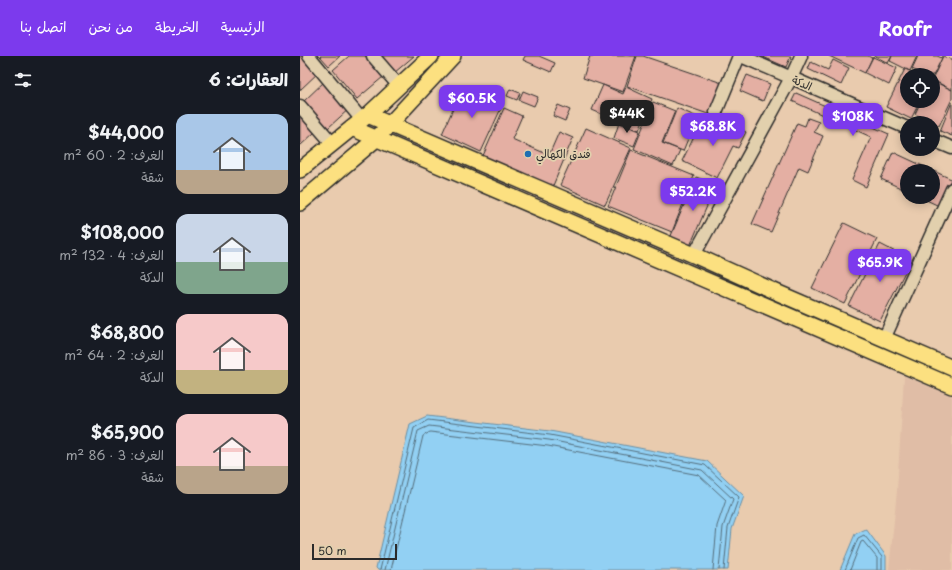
<!DOCTYPE html>
<html lang="ar">
<head>
<meta charset="utf-8">
<style>
  body { margin:0; font-family:"Playpen Sans","Playpen Sans Arabic",sans-serif; background:#20242c; color:#f1f3f6; direction:rtl; height:100vh; display:flex; flex-direction:column; font-size:15px; white-space:nowrap }
  * { box-sizing:border-box; margin:0 }
  p { font-size:13px; color:#9ea1a6 }
  .icon { flex:none; width:22px; height:22px; fill:none; stroke:currentColor; stroke-width:2; stroke-linecap:round; stroke-linejoin:round }
  .map { position:relative; flex:1; overflow:hidden; direction:ltr }
  .side { display:flex; flex-direction:column; background:#171b24; width:300px }
  .side>* { flex:none }
  .buttons { position:absolute; left:600px; top:12px; display:grid; gap:8px }
  .buttons a { display:grid; place-items:center; width:40px; height:40px; border-radius:50%; background:#171b24; box-shadow:0 2px 10px #0003; font-size:20px }
  .scale { position:absolute; left:12px; bottom:10px; width:85px; box-sizing:border-box; padding-left:4px; border:2px solid #2b2b2b; border-top:0; font-size:11px; line-height:14px; white-space:nowrap; color:#2b2b2b; -webkit-text-stroke:3px #e2d0ad; paint-order:stroke }
  .price { position:absolute; translate:-50% -34px; padding:0 9px; border-radius:8px; background:#7c3aed; color:#fff; font-size:13px; line-height:26px; filter:drop-shadow(0 1px 2px #0008) }
  .price::after { content:''; position:absolute; left:50%; top:24px; width:12px; height:9px; margin-left:-6px; background:inherit; clip-path:polygon(0 0,100% 0,50% 100%) }
  .price.active { background:#222; color:#fff }
  ul { padding:0; list-style:none }
  li { display:flex; align-items:center; gap:12px; height:100px; padding:0 12px }
  li span { display:grid; place-items:center; flex:none; width:112px; height:80px; border-radius:12px; color:#555 }
  li>.icon { margin-inline-start:auto }
  span .icon { width:48px; height:48px; fill:#fffc; stroke-width:1 }
  li b { font-size:17px }
  h2 { display:flex; justify-content:space-between; align-items:center; height:48px; padding:0 12px; font-size:17px }
  header { display:flex; align-items:center; gap:24px; box-sizing:border-box; height:56px; padding:0 20px; background:#7c3aed; color:#fff }
  header strong { font-size:19px }
  nav { display:flex; gap:22px; margin-inline-start:auto; font-size:14px }
  main { display:flex; flex:1; min-height:0 }
  .map>svg:first-child { display:block }
  .built { fill:#e0bda6 }
  .water { fill:#92d0f3; stroke:#698ea3 }
  .lines { fill:none; stroke-linecap:round; stroke-linejoin:round }
  .shore { stroke:#546d7b; stroke-width:1 }
  .building { fill:#e4afa3; stroke:#2b2b2b }
  .minor-casing { stroke:#2b2b2b; stroke-width:15 }
  .major-casing { stroke:#2b2b2b; stroke-width:18 }
  .minor { stroke:#e2d0ad; stroke-width:12 }
  .major { stroke:#fce080; stroke-width:15 }
  .poi-dot { fill:#1f6fb2; stroke:#e2d0ad; stroke-width:1.5 }
  .labels { text-anchor:middle; stroke-width:3.5; stroke-linejoin:round; paint-order:stroke }
  .street-label { font-size:11px; fill:#2b2b2b; stroke:#e2d0ad }
  .poi-label { font-size:11px; fill:#2b2b2b; stroke:#e2d0ad; text-anchor:start }
</style>
</head>
<body>
<header>
<strong>Roofr</strong>
<nav><a>الرئيسية</a><a>الخريطة</a><a>من نحن</a><a>اتصل بنا</a></nav>
</header>
<main>
<div class="map">
<svg width="652" height="514" viewBox="0 0 652 514">
  <rect width="100%" height="100%" fill="#e9cbae"/>
  <filter id="ink" filterUnits="userSpaceOnUse"><feTurbulence type="fractalNoise" baseFrequency=".025" numOctaves="2"/><feDisplacementMap in="SourceGraphic" scale="8" xChannelSelector="R" yChannelSelector="G"/><feConvolveMatrix kernelMatrix="1 2 1 2 8 2 1 2 1" color-interpolation-filters="sRGB"/></filter>
  <g filter="url(#ink)">
    <!-- built -->
    <polygon class="built" points="604,320 652,340 652,514 589,514 597,435"/>
    <!-- water -->
    <g class="water">
      <polygon points="127,360 250,375 407,405 444,440 432,473 428,514 78,514 76,512 110,368"/>
      <polygon points="566,473 586,500 586,514 540,514 555,478"/>
    </g>
    <g class="lines">
      <!-- shore -->
      <g class="shore">
        <polyline points="80,514 114,372 128,364 250,379 405,409 439,441 428,472 424,514"/>
        <polyline points="85,514 118,375 129,370 249,384 402,414 433,443 423,471 419,514"/>
        <polyline points="91,514 123,380 130,376 248,390 399,419 426,444 417,470 413,514"/>
        <polyline points="545,514 558,482 564,479 582,501 582,514"/>
        <polyline points="550,514 561,486 563,485 577,502 577,514"/>
      </g>
    </g>
    <!-- building -->
    <g class="building">
      <polygon points="0,0 6,0 20,15 0,34"/>
      <polygon points="20,0 40,0 29,10"/>
      <polygon points="49,0 65,0 83,21 57,43 33,14"/>
      <polygon points="79,0 114,0 94,17"/>
      <polygon points="225,0 239,0 255,7 251,16 223,4"/>
      <polygon points="290,0 336,0 323,36 283,22"/>
      <polygon points="337,0 343,0 422,27 411,59 327,30"/>
      <polygon points="461,0 491,0 486,11"/>
      <polygon points="529,0 568,0 572,2 565,17"/>
      <polygon points="575,0 592,0 588,7"/>
      <polygon points="592,0 617,0 610,15 590,5"/>
      <polygon points="618,0 637,0 642,2 633,20 633,19 624,19 612,13"/>
      <polygon points="643,0 652,4 652,34 633,24 633,22"/>
      <polygon points="573,1 597,12 589,29 565,17"/>
      <polygon points="533,4 549,12 541,29 508,13 511,6 528,14"/>
      <polygon points="605,13 618,19 607,19 607,45 620,45 611,63 586,51"/>
      <polygon points="447,19 470,28 463,45 440,35"/>
      <polygon points="26,24 51,51 28,72 3,46"/>
      <polygon points="633,25 652,34 652,43 639,70 615,58 621,45 633,45"/>
      <polygon points="303,29 323,38 326,31 352,43 339,74 292,54"/>
      <polygon points="163,30 203,48 181,96 142,78"/>
      <polygon points="210,33 220,37 217,44 207,40"/>
      <polygon points="223,35 238,41 234,50 219,44"/>
      <polygon points="496,37 589,78 566,131 552,124 571,81 492,45"/>
      <polygon points="353,46 375,55 362,87 380,94 373,110 334,93"/>
      <polygon points="652,46 652,80 640,75"/>
      <polygon points="258,49 270,54 265,65 253,60"/>
      <polygon points="204,52 222,60 212,83 249,99 259,76 273,82 252,132 182,102"/>
      <polygon points="377,52 397,61 383,95 363,87"/>
      <polygon points="0,60 15,76 0,90"/>
      <polygon points="508,62 519,66 514,76 523,80 508,115 499,111 471,176 452,168 497,67 505,70"/>
      <polygon points="403,63 424,73 427,67 446,76 438,92 433,90 417,122 382,105"/>
      <polygon points="319,67 340,75 334,90 314,82"/>
      <polygon points="286,72 331,92 305,149 260,129"/>
      <polygon points="331,94 394,120 372,176 308,150"/>
      <polygon points="593,96 651,123 639,150 620,141 633,141 633,115 607,115 607,135 581,123"/>
      <polygon points="396,121 416,129 390,190 370,182"/>
      <polygon points="544,167 577,183 545,248 512,232"/>
      <polygon points="580,188 611,204 580,265 549,250"/>
    </g>
    <g class="lines">
      <!-- minor casing -->
      <g class="minor-casing">
        <g id="minor">
          <polyline points="9,0 62,64"/>
          <polyline points="73,0 99,30"/>
          <polyline points="441,0 607,72"/>
          <polyline points="0,50 32,87"/>
          <polyline points="416,56 439,0"/>
          <polyline points="633,84 652,92"/>
          <polyline points="394,199 491,22 501,0"/>
          <polyline points="584,283 652,133"/>
        </g>
      </g>
      <!-- major casing -->
      <g class="major-casing">
        <g id="major">
          <polyline points="68,59 394,199 476,236 652,312"/>
          <polyline points="52,72 652,330"/>
          <polyline points="0,114 68,59 131,0"/>
          <polyline points="0,147 76,83 153,0"/>
        </g>
      </g>
      <!-- minor -->
      <use href="#minor" class="minor"/>
      <!-- major -->
      <use href="#major" class="major"/>
    </g>
  </g>
  <!-- markers -->
  <circle class="poi-dot" cx="228" cy="98" r="4"/>
  <g class="labels">
    <!-- street labels -->
    <g class="street-label">
      <text transform="translate(502 27) rotate(24)" y="4">الدكة</text>
    </g>
    <!-- poi labels -->
    <g class="poi-label">
      <text x="236" y="102">فندق الكهالي</text>
    </g>
  </g>
</svg>
<div class="buttons">
<a><svg class="icon" aria-label="locate" viewBox="0 0 24 24"><circle cx="12" cy="12" r="6"/><path d="M12 2v4M12 18v4M2 12h4M18 12h4"/></svg></a>
<a>+</a>
<a>−</a>
</div>
<div class="scale">50 m</div>
<b class="price" style="left:172px;top:63px">$60.5K</b>
<b class="price active" style="left:327px;top:78px">$44K</b>
<b class="price" style="left:553px;top:81px">$108K</b>
<b class="price" style="left:413px;top:91px">$68.8K</b>
<b class="price" style="left:393px;top:156px">$52.2K</b>
<b class="price" style="left:580px;top:227px">$65.9K</b>
</div>
<section class="side">
<h2>العقارات: 6<svg class="icon" aria-label="filters" viewBox="0 0 24 24"><path d="M4 7h16M4 17h16"/><circle cx="9" cy="7" r="2"/><circle cx="15" cy="17" r="2"/></svg></h2>
<ul>
<li><span style="background:linear-gradient(#a9c7e8 70%,#b9a48a 0)"><svg class="icon" aria-label="home" viewBox="0 0 24 24"><path d="M3 11l9-7 9 7M6 9v11h12V9"/></svg></span><div><b>$44,000</b><p>الغرف: 2 · 60 m²</p><p>شقة</p></div></li>
<li><span style="background:linear-gradient(#c9d6e8 60%,#7fa58c 0)"><svg class="icon" aria-label="home" viewBox="0 0 24 24"><path d="M3 11l9-7 9 7M6 9v11h12V9"/></svg></span><div><b>$108,000</b><p>الغرف: 4 · 132 m²</p><p>الدكة</p></div></li>
<li><span style="background:linear-gradient(#f6c9c9 70%,#c2b280 0)"><svg class="icon" aria-label="home" viewBox="0 0 24 24"><path d="M3 11l9-7 9 7M6 9v11h12V9"/></svg></span><div><b>$68,800</b><p>الغرف: 2 · 64 m²</p><p>الدكة</p></div></li>
<li><span style="background:linear-gradient(#f6c9c9 65%,#b9a48a 0)"><svg class="icon" aria-label="home" viewBox="0 0 24 24"><path d="M3 11l9-7 9 7M6 9v11h12V9"/></svg></span><div><b>$65,900</b><p>الغرف: 3 · 86 m²</p><p>شقة</p></div></li>
</ul>
</section>
</main>
</body>
</html>
